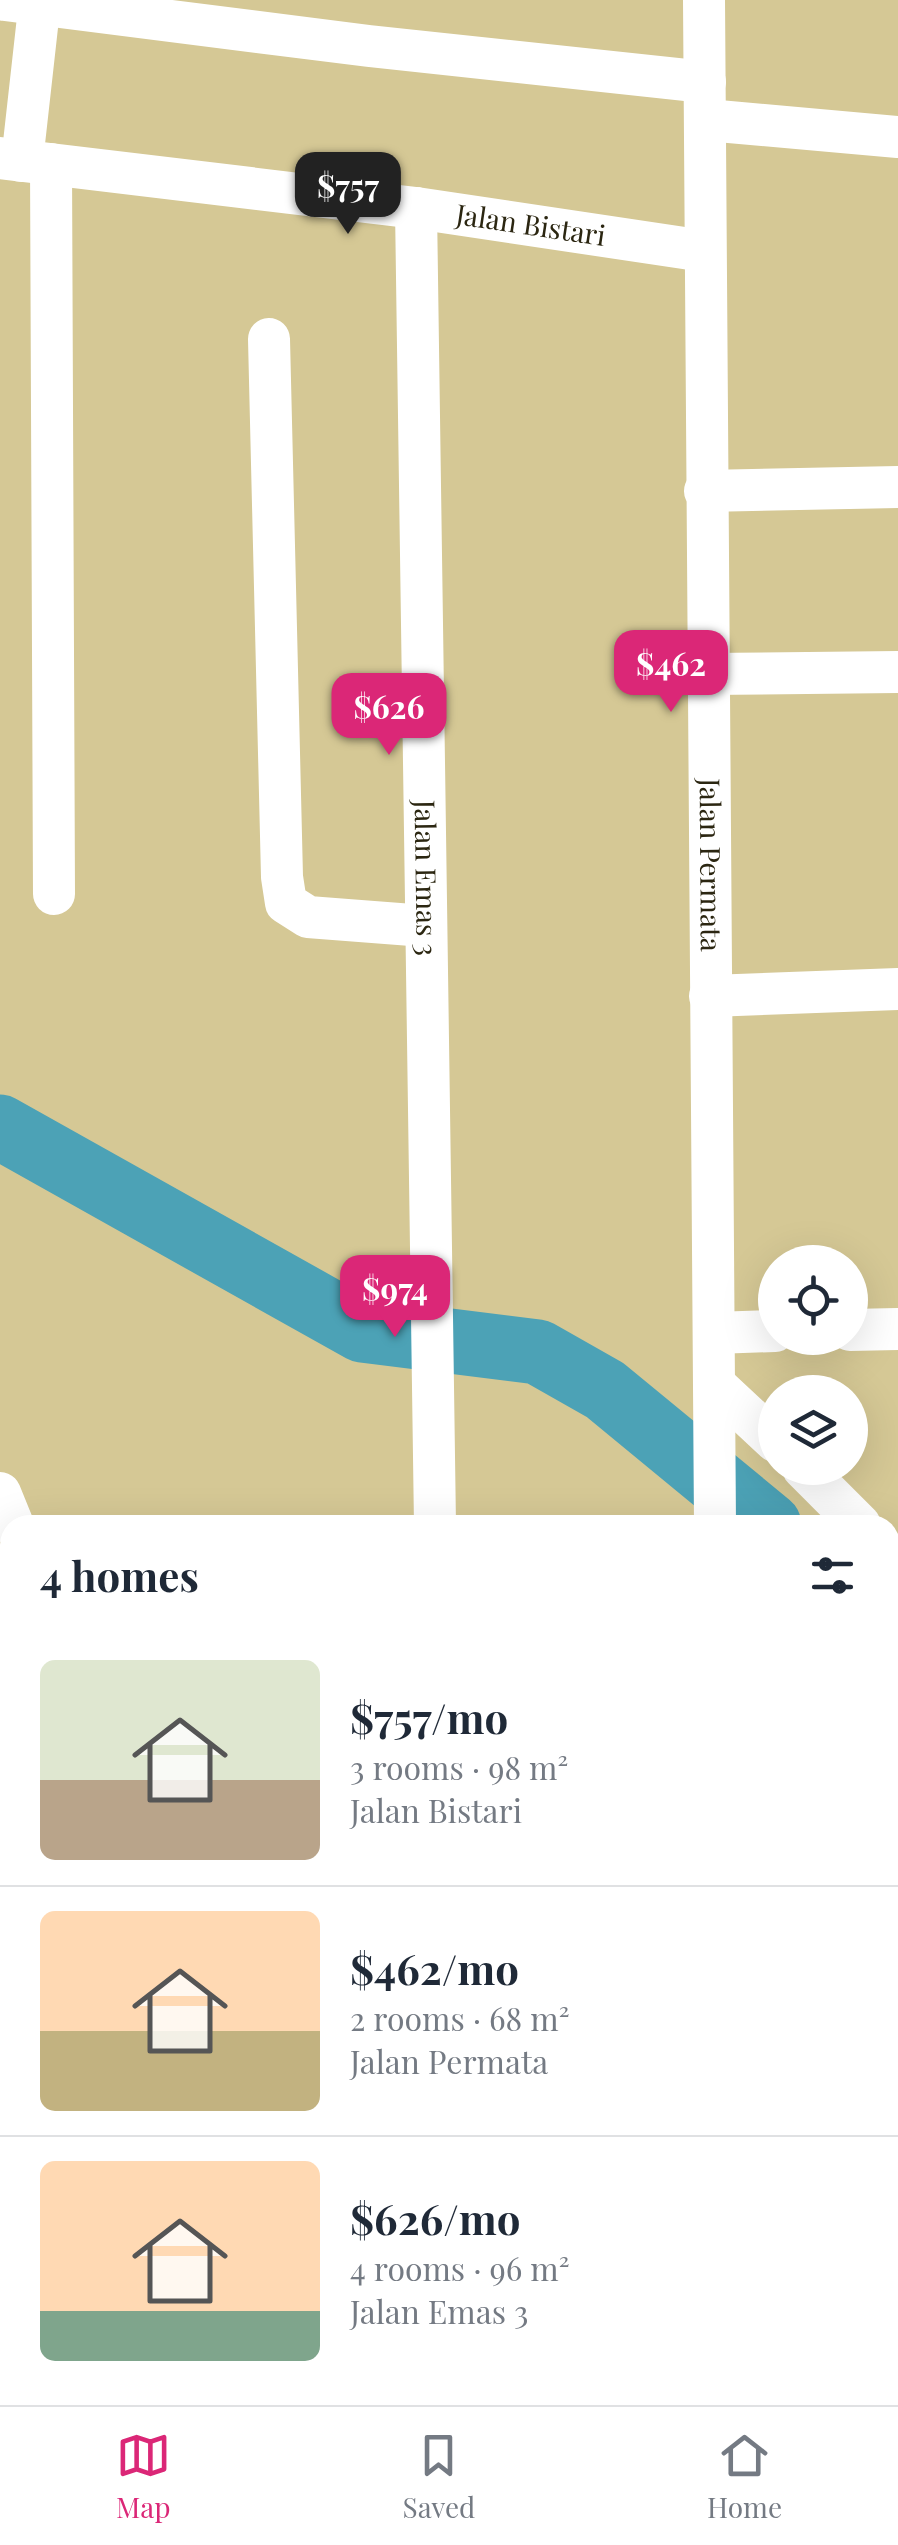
<!DOCTYPE html>
<html lang="en">
<head>
<meta charset="utf-8">
<style>
  body { margin:0; font-family:"Playfair Display",serif; background:#f2f2f3; color:#1f2937; height:100vh; display:flex; flex-direction:column; font-size:38px; white-space:nowrap }
  * { box-sizing:border-box; margin:0 }
  p { font-size:32px; color:#747a83 }
  .icon { flex:none; width:55px; height:55px; fill:none; stroke:currentColor; stroke-width:2; stroke-linecap:round; stroke-linejoin:round }
  .map { position:relative; flex:1; overflow:hidden }
  .sheet { position:absolute; left:0px; top:1515px; width:900px; height:890px; display:flex; flex-direction:column; background:#fff; border-radius:30px 30px 0 0; box-shadow:0 10px 40px #0002 }
  .sheet>* { flex:none }
  .fabs { position:absolute; left:758px; top:1245px; display:grid; gap:20px }
  .fabs a { display:grid; place-items:center; width:110px; height:110px; border-radius:50%; background:#fff; box-shadow:0 10px 40px #0002; font-size:50px }
  .price { position:absolute; translate:-50% -85px; padding:0 22px; border-radius:20px; background:#db2777; color:#fff; font-size:32px; line-height:65px; filter:drop-shadow(0 2px 5px #0008) }
  .price::after { content:''; position:absolute; left:50%; top:60px; width:30px; height:22px; margin-left:-15px; background:inherit; clip-path:polygon(0 0,100% 0,50% 100%) }
  .price.selected { background:#222; color:#fff }
  ul { padding:0; list-style:none }
  li { display:flex; align-items:center; gap:30px; height:250px; padding:0 40px }
  li+li { border-top:2px solid #e0e1e3 }
  li span { display:grid; place-items:center; flex:none; width:280px; height:200px; border-radius:15px; color:#555 }
  li>.icon { margin-inline-start:auto }
  span .icon { width:120px; height:120px; fill:#fffc; stroke-width:1 }
  li b { font-size:42px }
  h2 { display:flex; justify-content:space-between; align-items:center; height:120px; padding:0 40px; font-size:42px }
  .tab-bar { display:flex; justify-content:space-around; align-items:center; height:140px; border-top:2px solid #e0e1e3; background:#fff; font-size:28px; color:#747a83 }
  .tab-bar a { display:grid; justify-items:center; gap:5px }
  .tab-bar .selected { color:#db2777 }
  .map>svg:first-child { display:block }
  .lines { fill:none; stroke-linecap:round; stroke-linejoin:round }
  .river { stroke:#4ca2b6; stroke-width:65 }
  .minor { stroke:#fff; stroke-width:42 }
  .labels { text-anchor:middle; stroke-width:8; stroke-linejoin:round; paint-order:stroke }
  .street-label { font-size:28px; fill:#2b2611; stroke:#efe9cf }
</style>
</head>
<body>
<div class="map">
<svg width="898" height="2405" viewBox="0 0 898 2405">
  <rect width="100%" height="100%" fill="#d5c895"/>
  <g class="lines">
    <!-- river -->
    <g class="river">
      <polyline points="0,1127 362,1330 538,1352 605,1390 769,1525"/>
      <polyline points="890,1649 898,1657"/>
    </g>
    <!-- minor -->
    <g class="minor">
      <polyline points="5,0 369,46 705,82"/>
      <path id="s1" d="M 704,0 L 715,1525"/>
      <polyline points="707,120 898,137"/>
      <path id="s2" d="M 0,158 L 416,208 L 704,251"/>
      <polyline points="22,161 40,0"/>
      <polyline points="51,164 54,894"/>
      <path id="s3" d="M 416,208 L 435,1525"/>
      <polyline points="269,339 282,877 286,903 308,917 425,926"/>
      <polyline points="705,491 898,487"/>
      <polyline points="707,674 898,672"/>
      <polyline points="710,996 898,989"/>
      <polyline points="850,1330 898,1329"/>
      <polyline points="714,1333 775,1331"/>
      <polyline points="714,1384 775,1441"/>
      <polyline points="803,1468 860,1525"/>
      <polyline points="0,1493 13,1525"/>
      <polyline points="890,1555 898,1563"/>
      <polyline points="0,2078 10,2066"/>
      <polyline points="0,2199 10,2215"/>
      <polyline points="890,2223 898,2223"/>
      <polyline points="470,2395 470,2405"/>
      <polyline points="633,2395 634,2405"/>
      <polyline points="710,2395 710,2405"/>
      <polyline points="305,2405 305,2395"/>
    </g>
  </g>
  <g class="labels">
    <!-- street labels -->
    <g class="street-label">
      <text dy="10" stroke="none"><textPath href="#s2" startOffset="535">Jalan Bistari</textPath></text>
      <text dy="10" stroke="none"><textPath href="#s1" startOffset="865">Jalan Permata</textPath></text>
      <text dy="10" stroke="none"><textPath href="#s3" startOffset="670">Jalan Emas 3</textPath></text>
    </g>
  </g>
</svg>
<div class="fabs">
<a><svg class="icon" aria-label="locate" viewBox="0 0 24 24"><circle cx="12" cy="12" r="6"/><path d="M12 2v4M12 18v4M2 12h4M18 12h4"/></svg></a>
<a><svg class="icon" aria-label="layers" viewBox="0 0 24 24"><path d="M12 4l9 5-9 5-9-5zM3 14l9 5 9-5"/></svg></a>
</div>
<b class="price selected" style="left:348px;top:237px">$757</b>
<b class="price" style="left:671px;top:715px">$462</b>
<b class="price" style="left:389px;top:758px">$626</b>
<b class="price" style="left:395px;top:1340px">$974</b>
<section class="sheet">
<h2>4 homes<svg class="icon" aria-label="filters" viewBox="0 0 24 24"><path d="M4 7h16M4 17h16"/><circle cx="9" cy="7" r="2"/><circle cx="15" cy="17" r="2"/></svg></h2>
<ul>
<li><span style="background:linear-gradient(#dfe7d0 60%,#b9a48a 0)"><svg class="icon" aria-label="home" viewBox="0 0 24 24"><path d="M3 11l9-7 9 7M6 9v11h12V9"/></svg></span><div><b>$757/mo</b><p>3 rooms · 98 m²</p><p>Jalan Bistari</p></div></li>
<li><span style="background:linear-gradient(#ffd9b3 60%,#c2b280 0)"><svg class="icon" aria-label="home" viewBox="0 0 24 24"><path d="M3 11l9-7 9 7M6 9v11h12V9"/></svg></span><div><b>$462/mo</b><p>2 rooms · 68 m²</p><p>Jalan Permata</p></div></li>
<li><span style="background:linear-gradient(#ffd9b3 75%,#7fa58c 0)"><svg class="icon" aria-label="home" viewBox="0 0 24 24"><path d="M3 11l9-7 9 7M6 9v11h12V9"/></svg></span><div><b>$626/mo</b><p>4 rooms · 96 m²</p><p>Jalan Emas 3</p></div></li>
</ul>
</section>
</div>
<nav class="tab-bar">
<a class="selected"><svg class="icon" aria-label="map" viewBox="0 0 24 24"><path d="M3 6l6-2 6 2 6-2v14l-6 2-6-2-6 2zM9 4v14M15 6v14"/></svg>Map</a>
<a><svg class="icon" aria-label="saved" viewBox="0 0 24 24"><path d="M7 4h10v16l-5-4-5 4z"/></svg>Saved</a>
<a><svg class="icon" aria-label="home" viewBox="0 0 24 24"><path d="M3 11l9-7 9 7M6 9v11h12V9"/></svg>Home</a>
</nav>
</body>
</html>
